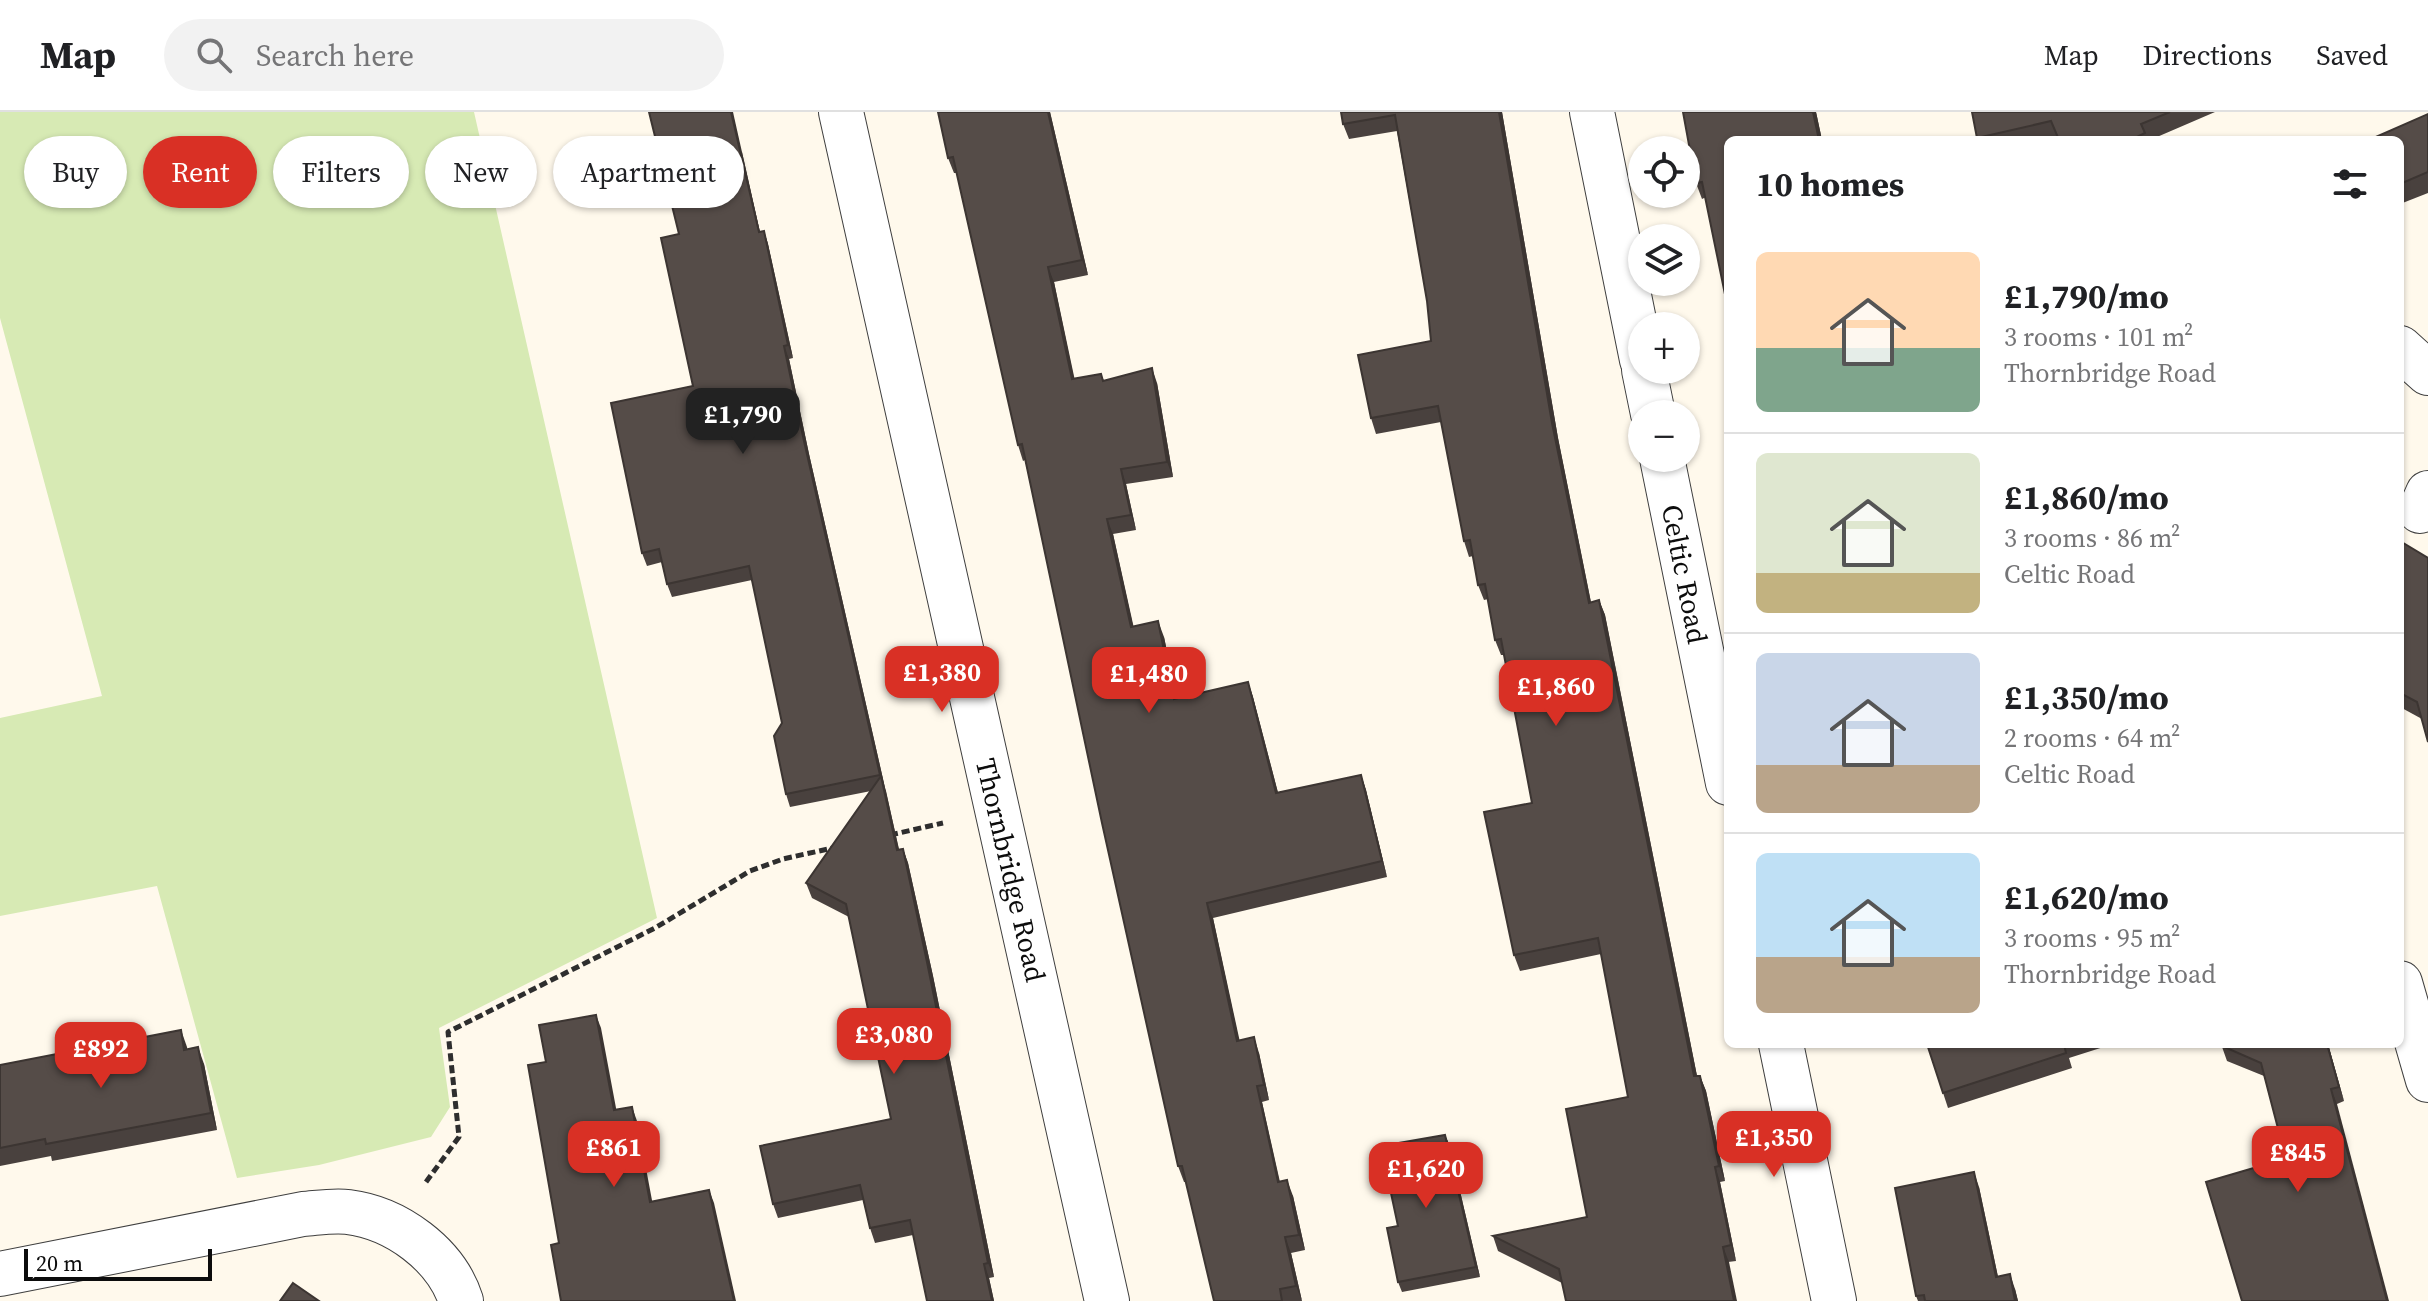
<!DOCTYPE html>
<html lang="en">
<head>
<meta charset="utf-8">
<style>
  body { margin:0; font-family:"Source Serif 4",serif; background:#f2f2f2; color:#202124; height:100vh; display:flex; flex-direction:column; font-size:30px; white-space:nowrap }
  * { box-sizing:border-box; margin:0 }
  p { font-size:26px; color:#757577 }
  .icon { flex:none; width:44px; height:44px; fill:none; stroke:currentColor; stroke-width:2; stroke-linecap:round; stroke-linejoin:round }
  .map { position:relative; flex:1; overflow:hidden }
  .drawer { position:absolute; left:1724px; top:24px; width:680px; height:912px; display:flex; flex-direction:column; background:#fff; border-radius:12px; box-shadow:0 2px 6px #0004 }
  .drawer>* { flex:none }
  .guide { position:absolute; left:24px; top:24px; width:760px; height:72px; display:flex; gap:16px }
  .tools { position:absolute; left:1628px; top:24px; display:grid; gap:16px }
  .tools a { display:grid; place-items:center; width:72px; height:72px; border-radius:50%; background:#fff; box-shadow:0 2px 6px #0004; font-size:40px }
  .scale { position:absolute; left:24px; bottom:20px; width:188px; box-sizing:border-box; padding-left:8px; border:4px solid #0c0c0c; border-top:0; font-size:22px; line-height:28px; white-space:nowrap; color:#0c0c0c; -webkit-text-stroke:6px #fff; paint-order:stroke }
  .price { position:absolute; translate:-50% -68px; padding:0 18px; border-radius:16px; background:#d93025; color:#fff; font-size:26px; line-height:52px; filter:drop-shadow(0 2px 4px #0008) }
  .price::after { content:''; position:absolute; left:50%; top:48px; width:24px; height:18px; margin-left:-12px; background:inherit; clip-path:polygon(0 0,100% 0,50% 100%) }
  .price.current { background:#222; color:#fff }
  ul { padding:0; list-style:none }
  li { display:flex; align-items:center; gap:24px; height:200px; padding:0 32px }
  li+li { border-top:2px solid #e0e0e0 }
  li span { display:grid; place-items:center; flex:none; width:224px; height:160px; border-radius:12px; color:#555 }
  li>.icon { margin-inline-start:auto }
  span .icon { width:96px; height:96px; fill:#fffc; stroke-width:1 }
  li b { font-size:34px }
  h2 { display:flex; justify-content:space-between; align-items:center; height:96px; padding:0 32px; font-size:34px }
  .chip { padding:0 28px; border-radius:36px; background:#fff; box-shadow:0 2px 6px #0004; font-size:28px; line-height:72px }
  .chip.current { background:#d93025; color:#fff }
  header { display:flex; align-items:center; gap:48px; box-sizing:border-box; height:112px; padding:0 40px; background:#fff; border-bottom:2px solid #e0e0e0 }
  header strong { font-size:38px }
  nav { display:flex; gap:44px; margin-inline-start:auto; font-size:28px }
  .search { width:560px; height:72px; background:#f2f2f2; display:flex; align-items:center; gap:20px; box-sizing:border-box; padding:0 28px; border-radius:44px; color:#757577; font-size:30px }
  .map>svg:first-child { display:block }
  .green { fill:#d7eab4 }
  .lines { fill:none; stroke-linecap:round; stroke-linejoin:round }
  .minor-casing { stroke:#3f3f3f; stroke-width:46 }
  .path { stroke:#2e2e2e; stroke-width:5; stroke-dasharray:8 4; stroke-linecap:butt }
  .minor { stroke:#fff; stroke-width:44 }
  .wall { fill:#49413e }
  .shaded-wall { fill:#3c3532 }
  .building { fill:#554c48; stroke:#3c3532; stroke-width:2 }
  .labels { text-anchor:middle; stroke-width:8; stroke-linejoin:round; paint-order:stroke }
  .street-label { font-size:28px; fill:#0c0c0c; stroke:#fff }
</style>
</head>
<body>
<header>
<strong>Map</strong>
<div class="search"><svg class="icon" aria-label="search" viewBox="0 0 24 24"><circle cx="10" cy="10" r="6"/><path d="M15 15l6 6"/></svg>Search here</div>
<nav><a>Map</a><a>Directions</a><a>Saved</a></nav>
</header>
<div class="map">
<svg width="2428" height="1189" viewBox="0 0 2428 1189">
  <rect width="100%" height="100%" fill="#fff9ec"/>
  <!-- green -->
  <polygon class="green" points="0,0 474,0 657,806 439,916 450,995 431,1025 319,1053 237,1066 157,774 0,804 0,606 102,584 0,206"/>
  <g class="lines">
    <!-- minor casing -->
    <g class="minor-casing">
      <g id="minor">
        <polyline points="841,0 1107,1189"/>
        <polyline points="1592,0 1642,248"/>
        <polyline points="2400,236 2428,261"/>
        <polyline points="1644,258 1653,302"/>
        <polyline points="1662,346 1728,671"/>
        <polyline points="2420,399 2428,381"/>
        <polyline points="2400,871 2428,968"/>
        <polyline points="1781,932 1834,1189"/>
        <path d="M 0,1162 L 303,1102 C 317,1101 334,1098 348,1100 C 396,1106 446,1142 461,1189"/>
      </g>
    </g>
    <!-- path -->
    <g class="path">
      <polyline points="890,723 943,711"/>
      <polyline points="426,1070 459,1025 448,920 655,816 750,759 783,747 837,735"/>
    </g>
    <!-- minor -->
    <use href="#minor" class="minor"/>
  </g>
  <!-- wall -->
  <g class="wall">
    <polygon points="1050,0 1088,163 1054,170 1074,267 1157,271 1173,365 1126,372 1136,418 1113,422 1133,514 1164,525 1177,587 1248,570 1253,585 1278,681 1361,663 1366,678 1387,765 1213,806 1239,929 1259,941 1269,988 1262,990 1280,1070 1293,1084 1305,1138 1291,1141 1302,1189 1214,1189 1186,1070 1184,1070 1178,1054 1025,348 1023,349 1018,333 957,61 954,61 948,46"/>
    <polygon points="1341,0 1502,0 1558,326 1591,490 1599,488 1605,503 1697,964 1700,964 1706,979 1725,1069 1720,1070 1736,1149 1562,1171 1498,1139 1493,1124 1587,1105 1628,985 1601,842 1520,859 1514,843 1532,691 1504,543 1501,543 1495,528 1488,487 1484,488 1478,473 1473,444 1469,445 1464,429 1441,310 1376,322 1371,306 1431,229 1427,189 1397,19 1349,27 1343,12"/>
    <polygon points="1683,0 1816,0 1822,28 1702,87 1696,71"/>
    <polygon points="1972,0 2215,0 2150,28 2058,28 2057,26 2048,28 1978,28"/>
    <polygon points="2428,2 2428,81 2400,92 2400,28"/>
    <polygon points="742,40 760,120 764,119 768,132 793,246 789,247 809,342 899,737 903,737 908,751 933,864 994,1165 989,1166 994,1189 927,1189 913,1123 875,1131 870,1116 863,1088 778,1106 773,1092 891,1007 849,805 812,786 806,771 871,679 790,695 786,682 782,611 752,468 672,485 667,472 662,450 647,454 642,441 693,274 679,122"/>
    <polygon points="2400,429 2422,607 2400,595"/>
    <polygon points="1927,932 2113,932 2069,946 2072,956 1948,996"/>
    <polygon points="2221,932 2328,932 2344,989 2337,992 2281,1048 2281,1028 2264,964 2227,949"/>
    <polygon points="187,937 204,952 217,1018 52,1049 51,1044 0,1054 0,953"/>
    <polygon points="1445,1023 1449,1032 1480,1165 1402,1180 1398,1170 1398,1114"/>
    <polygon points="1979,1075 1998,1165 2015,1177 2018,1189 1918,1189 1916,1184"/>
  </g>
  <!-- shaded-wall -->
  <g class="shaded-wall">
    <polygon points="731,0 733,0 763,134 759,120"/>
    <polygon points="1048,0 1050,0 1088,163 1082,148"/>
    <polygon points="1499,0 1502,0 1558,326 1594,506 1589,491 1552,311"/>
    <polygon points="1813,0 1816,0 1822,28 1819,28"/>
    <polygon points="764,119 768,132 793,246 788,233"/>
    <polygon points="1048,155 1054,170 1078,283 1072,267"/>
    <polygon points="784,234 789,247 809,342 885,676 880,663 804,329"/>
    <polygon points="1152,256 1157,271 1173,365 1167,350"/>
    <polygon points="1121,357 1126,372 1136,418 1131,403"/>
    <polygon points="1107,407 1113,422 1137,530 1131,515"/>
    <polygon points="1599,488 1605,503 1700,979 1694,964"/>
    <polygon points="1158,509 1164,525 1180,603 1174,587"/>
    <polygon points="1248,570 1253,585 1282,696 1276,681"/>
    <polygon points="1361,663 1366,678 1387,765 1382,749"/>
    <polygon points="881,664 886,679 902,752 897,738"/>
    <polygon points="903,737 908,751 933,864 994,1165 988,1151"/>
    <polygon points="1207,791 1213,806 1243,944 1237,929"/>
    <polygon points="596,903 601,916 619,1012 614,998"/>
    <polygon points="181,918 187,935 190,954 184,938"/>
    <polygon points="1254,925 1259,941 1269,988 1264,973"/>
    <polygon points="2327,932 2328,932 2344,989 2339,975"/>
    <polygon points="198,935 204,952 217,1018 211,1001"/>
    <polygon points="1700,964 1706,979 1725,1069 1719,1054"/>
    <polygon points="1257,974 1262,990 1283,1086 1278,1070"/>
    <polygon points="2331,977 2337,992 2389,1189 2387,1189"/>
    <polygon points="632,995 637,1009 655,1104 650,1090"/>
    <polygon points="1445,1023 1449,1032 1480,1165 1476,1155"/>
    <polygon points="1715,1055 1720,1070 1736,1149 1731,1133"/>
    <polygon points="1974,1060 1979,1075 2001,1179 1996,1165"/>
    <polygon points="1287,1068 1293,1084 1305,1138 1299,1123"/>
    <polygon points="709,1078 714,1091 736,1189 734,1189"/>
    <polygon points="1285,1125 1291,1141 1302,1189 1296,1174"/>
    <polygon points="1723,1135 1729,1150 1737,1189 1734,1189"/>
    <polygon points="984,1152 989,1166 994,1189 992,1189"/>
    <polygon points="2010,1162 2015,1177 2018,1189 2015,1189"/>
  </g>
  <!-- building -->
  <g class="building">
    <polygon points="649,0 731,0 759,120 764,119 788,233 784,234 804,329 880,663 786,682 774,624 782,611 749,454 667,472 659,437 642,441 611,291 693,274 661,126 679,122"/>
    <polygon points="938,0 1048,0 1082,148 1048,155 1072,267 1101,262 1103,269 1152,256 1167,350 1121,357 1131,403 1107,407 1131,515 1158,509 1174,587 1248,570 1276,681 1361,663 1382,749 1207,791 1237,929 1254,925 1264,973 1257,974 1278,1070 1287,1068 1299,1123 1285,1125 1296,1174 1280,1177 1282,1189 1214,1189 1182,1054 1178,1054 1102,711 1022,332 1018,333 953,45 948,46"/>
    <polygon points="1341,0 1499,0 1552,311 1589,491 1599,488 1694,964 1700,964 1719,1054 1715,1055 1731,1133 1723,1135 1734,1189 1566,1189 1559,1157 1493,1124 1587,1105 1566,997 1628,985 1598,826 1514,843 1484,700 1532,691 1501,527 1495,528 1485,472 1478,473 1470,428 1464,429 1438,294 1371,306 1358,243 1431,229 1427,189 1395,3 1343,12"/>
    <polygon points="1683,0 1813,0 1819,28 1728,28 1728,197 1702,70 1696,71"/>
    <polygon points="1972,0 2170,0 2141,12 2145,21 2131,28 2059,28 2051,9 1977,26"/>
    <polygon points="2428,2 2428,60 2400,72 2400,28 2369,28"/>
    <polygon points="2400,429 2428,446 2428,630 2417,590 2400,581"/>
    <polygon points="881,664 897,738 903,737 927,850 988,1151 984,1152 992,1189 927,1189 910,1108 870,1116 860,1073 773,1092 760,1034 891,1007 846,792 806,771"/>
    <polygon points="596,903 614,998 632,995 650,1090 709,1078 734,1189 561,1189 551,1133 559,1131 528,953 546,950 539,913"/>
    <polygon points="181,918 184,938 198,935 211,1001 46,1032 45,1027 0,1036 0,953"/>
    <polygon points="1927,932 2064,932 2066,941 1943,981"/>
    <polygon points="2221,932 2327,932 2339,975 2331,977 2387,1189 2242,1189 2206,1070 2281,1048 2276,1030 2281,1028 2261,951 2222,934"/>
    <polygon points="1445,1023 1476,1155 1398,1170 1387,1116 1398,1114 1381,1034"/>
    <polygon points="1974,1060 1996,1165 2010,1162 2015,1189 1925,1189 1924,1183 1916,1184 1895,1076"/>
    <polygon points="293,1171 319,1189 280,1189"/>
  </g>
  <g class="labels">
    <!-- street labels -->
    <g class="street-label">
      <text transform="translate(1685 462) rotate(79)" y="10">Celtic Road</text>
      <text transform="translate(1011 758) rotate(77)" y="10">Thornbridge Road</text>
    </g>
  </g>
</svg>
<div class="tools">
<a><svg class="icon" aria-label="locate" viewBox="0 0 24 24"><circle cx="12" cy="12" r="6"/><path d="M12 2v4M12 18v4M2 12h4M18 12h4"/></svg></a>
<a><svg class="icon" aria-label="layers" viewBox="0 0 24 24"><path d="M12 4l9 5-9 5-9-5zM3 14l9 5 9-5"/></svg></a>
<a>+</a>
<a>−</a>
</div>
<div class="scale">20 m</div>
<b class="price current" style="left:743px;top:344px">£1,790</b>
<b class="price" style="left:942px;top:602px">£1,380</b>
<b class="price" style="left:1149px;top:603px">£1,480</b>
<b class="price" style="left:1556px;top:616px">£1,860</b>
<b class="price" style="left:894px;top:964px">£3,080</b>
<b class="price" style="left:101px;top:978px">£892</b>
<b class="price" style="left:1774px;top:1067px">£1,350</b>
<b class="price" style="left:614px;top:1077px">£861</b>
<b class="price" style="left:2298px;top:1082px">£845</b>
<b class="price" style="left:1426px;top:1098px">£1,620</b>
<div class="guide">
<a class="chip">Buy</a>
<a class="chip current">Rent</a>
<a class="chip">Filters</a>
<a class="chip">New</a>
<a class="chip">Apartment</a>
</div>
<section class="drawer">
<h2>10 homes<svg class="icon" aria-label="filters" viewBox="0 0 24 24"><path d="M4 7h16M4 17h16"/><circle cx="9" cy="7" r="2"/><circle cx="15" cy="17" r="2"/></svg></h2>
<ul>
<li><span style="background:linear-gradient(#ffd9b3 60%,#7fa58c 0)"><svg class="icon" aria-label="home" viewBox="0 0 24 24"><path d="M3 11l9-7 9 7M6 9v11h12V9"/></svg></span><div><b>£1,790/mo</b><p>3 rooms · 101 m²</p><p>Thornbridge Road</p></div></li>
<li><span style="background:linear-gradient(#dfe7d0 75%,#c2b280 0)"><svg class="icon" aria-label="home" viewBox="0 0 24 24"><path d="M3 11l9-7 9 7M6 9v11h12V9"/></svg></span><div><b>£1,860/mo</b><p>3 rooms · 86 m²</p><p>Celtic Road</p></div></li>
<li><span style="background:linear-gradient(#c9d6e8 70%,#b9a48a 0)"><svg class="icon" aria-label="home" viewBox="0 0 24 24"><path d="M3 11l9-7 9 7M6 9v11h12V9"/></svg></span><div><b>£1,350/mo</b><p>2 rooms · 64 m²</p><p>Celtic Road</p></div></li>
<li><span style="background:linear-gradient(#bfe0f5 65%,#b9a48a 0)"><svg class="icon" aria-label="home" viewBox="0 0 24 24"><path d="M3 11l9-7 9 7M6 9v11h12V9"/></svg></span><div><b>£1,620/mo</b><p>3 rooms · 95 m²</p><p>Thornbridge Road</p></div></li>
</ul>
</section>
</div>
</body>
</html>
